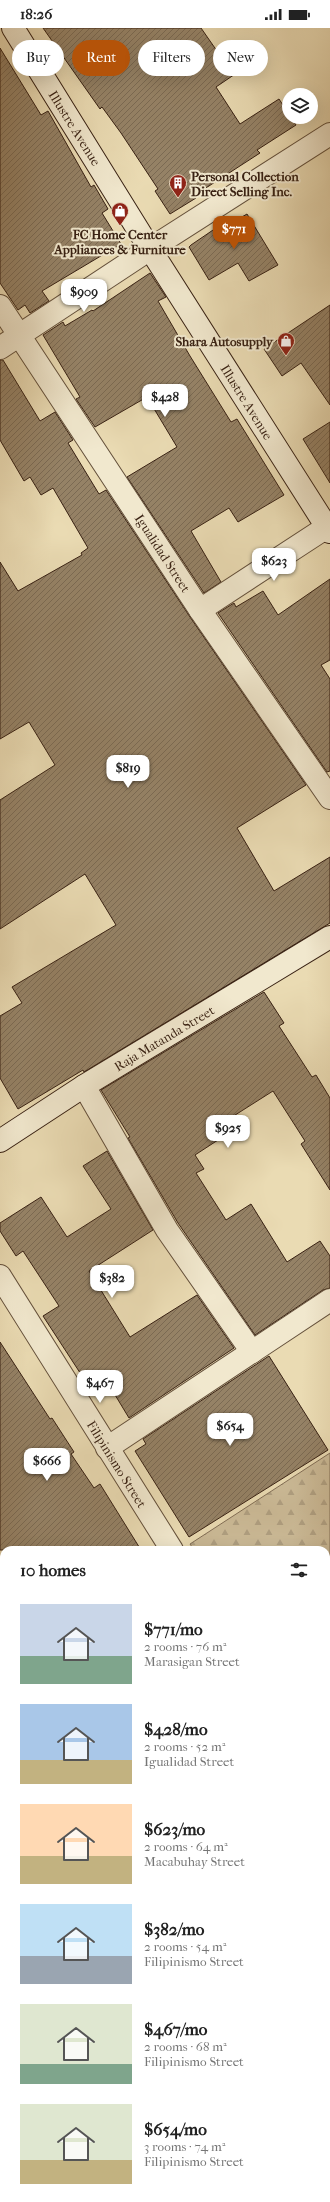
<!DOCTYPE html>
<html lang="en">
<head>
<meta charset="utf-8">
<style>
  body { margin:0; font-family:"IM FELL French Canon",serif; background:#f2f2f2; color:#222; height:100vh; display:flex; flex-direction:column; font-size:15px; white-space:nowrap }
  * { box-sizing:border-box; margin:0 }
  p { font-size:13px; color:#767676 }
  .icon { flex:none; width:22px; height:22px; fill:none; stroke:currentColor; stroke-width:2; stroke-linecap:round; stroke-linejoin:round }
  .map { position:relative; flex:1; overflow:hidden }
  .details { position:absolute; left:0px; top:1518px; width:330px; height:656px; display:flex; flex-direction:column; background:#fff; border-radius:12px 12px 0 0; box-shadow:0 4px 16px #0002 }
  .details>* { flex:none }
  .banner { position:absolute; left:12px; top:12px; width:306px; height:36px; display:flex; gap:8px }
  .controls { position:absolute; left:282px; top:60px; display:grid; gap:8px }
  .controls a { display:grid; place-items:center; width:36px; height:36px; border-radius:50%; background:#fff; box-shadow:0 4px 16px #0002; font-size:20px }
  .price { position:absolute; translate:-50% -34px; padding:0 9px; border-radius:8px; background:#fff; color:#222; font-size:13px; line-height:26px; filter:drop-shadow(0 1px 2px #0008) }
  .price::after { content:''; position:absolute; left:50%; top:24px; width:12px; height:9px; margin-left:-6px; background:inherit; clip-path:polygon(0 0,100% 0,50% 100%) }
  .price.active { background:#b45309; color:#fff }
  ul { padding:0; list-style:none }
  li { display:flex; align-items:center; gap:12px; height:100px; padding:0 20px }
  li span { display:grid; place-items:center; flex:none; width:112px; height:80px; border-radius:0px; color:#555 }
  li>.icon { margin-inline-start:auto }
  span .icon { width:48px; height:48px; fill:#fffc; stroke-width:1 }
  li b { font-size:17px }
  h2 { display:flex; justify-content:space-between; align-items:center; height:48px; padding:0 20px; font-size:17px }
  .tag { padding:0 14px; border-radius:18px; background:#fff; box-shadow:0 4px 16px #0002; font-size:14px; line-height:36px }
  .tag.active { background:#b45309; color:#fff }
  .status { display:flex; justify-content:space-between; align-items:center; height:28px; padding:0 20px; background:#fff; direction:ltr }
  .status svg { height:11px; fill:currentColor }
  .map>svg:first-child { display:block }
  .forest { fill:url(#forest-firs); stroke:#826e56 }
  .building { fill:url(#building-hatch); stroke:#382113 }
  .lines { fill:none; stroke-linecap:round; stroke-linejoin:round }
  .street-casing { stroke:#64503b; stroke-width:24 }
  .secondary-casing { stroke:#382113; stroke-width:24 }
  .street { stroke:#f1e8ce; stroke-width:22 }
  .secondary { stroke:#f1e8ce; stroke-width:22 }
  .labels { text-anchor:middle; stroke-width:4; stroke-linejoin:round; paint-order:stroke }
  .street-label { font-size:13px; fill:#382113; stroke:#f1e8ce }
  .poi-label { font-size:13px; font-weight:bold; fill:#382113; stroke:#f1e8ce; text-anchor:start }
</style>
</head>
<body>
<div class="status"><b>18:26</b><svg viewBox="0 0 49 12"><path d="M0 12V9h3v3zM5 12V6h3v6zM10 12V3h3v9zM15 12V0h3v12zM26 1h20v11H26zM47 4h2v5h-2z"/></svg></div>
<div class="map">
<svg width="330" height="2174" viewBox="0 0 330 2174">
  <defs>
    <pattern id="forest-firs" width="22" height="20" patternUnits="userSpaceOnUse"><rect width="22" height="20" fill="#ccbb98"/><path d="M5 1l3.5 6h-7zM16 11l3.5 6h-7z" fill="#b0a082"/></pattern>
    <pattern id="building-hatch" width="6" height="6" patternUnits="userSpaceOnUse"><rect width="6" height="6" fill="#958266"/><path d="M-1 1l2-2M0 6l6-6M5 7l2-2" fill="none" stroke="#7b6a53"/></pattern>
  </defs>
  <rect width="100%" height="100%" fill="#eadbb3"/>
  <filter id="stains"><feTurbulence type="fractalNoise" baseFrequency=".005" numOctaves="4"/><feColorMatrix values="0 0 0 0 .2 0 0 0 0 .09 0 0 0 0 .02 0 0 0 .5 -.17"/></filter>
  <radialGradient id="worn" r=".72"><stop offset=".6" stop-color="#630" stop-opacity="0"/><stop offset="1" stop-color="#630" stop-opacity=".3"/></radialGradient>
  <!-- forest -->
  <polygon class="forest" points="330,1425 330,1722 326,1722 326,1522 194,1522 190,1516"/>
  <!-- building -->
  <g class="building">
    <polygon points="43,0 201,0 217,23 231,13 247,38 216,59 240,96 279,71 296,97 257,122 260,125 195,167 196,170 170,186 155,163 158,161 121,105 102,79 100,81"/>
    <polygon points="0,20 41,87 48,83 91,159 94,157 108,181 102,185 121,216 42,263 49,273 30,285 25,277 18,282 0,255"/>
    <polygon points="247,186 278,237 249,253 238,235 209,252 189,219 191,217 216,200 218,203"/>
    <polygon points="150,245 166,269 158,273 190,328 231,394 237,391 284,467 238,494 229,480 191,503 221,554 204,565 127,449 177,419 147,369 95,399 76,371 80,369 43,307 63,294 65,298 92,282 93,283"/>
    <polygon points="330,277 330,377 301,335 282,348 264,321"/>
    <polygon points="0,332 3,332 40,393 55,384 73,412 68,415 99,466 106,462 190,589 306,757 237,800 274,863 330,829 330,895 84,1044 83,1042 18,1081 0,1050 0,988 22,975 12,959 116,897 85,846 0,901 0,772 55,737 29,694 0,711 0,534 18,563 82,527 81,525 88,520 53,460 41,467 30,449 24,453 0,412"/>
    <polygon points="330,394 330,455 303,411"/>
    <polygon points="330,551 330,632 321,637 330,651 330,743 327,744 218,585 234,575 236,579 263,563 278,587"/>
    <polygon points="264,964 284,995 279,998 312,1049 316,1047 330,1070 330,1162 301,1116 305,1113 273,1063 232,1089 238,1099 195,1127 204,1141 196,1145 226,1192 251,1176 287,1234 320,1213 330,1228 330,1260 323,1262 255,1307 178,1195 128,1110 130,1109 101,1062"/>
    <polygon points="107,1123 153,1202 89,1243 130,1309 197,1267 234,1320 129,1390 103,1347 88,1357 43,1288 59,1278 23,1223 16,1228 0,1203 0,1195 41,1169 67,1209 111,1181 83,1138"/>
    <polygon points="0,1314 50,1391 52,1390 74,1424 71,1426 94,1460 100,1456 141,1522 0,1522"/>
    <polygon points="269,1328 328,1422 189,1509 135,1423 146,1416 143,1411"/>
  </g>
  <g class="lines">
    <!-- street casing -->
    <g class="street-casing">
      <g id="street">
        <polyline points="0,278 200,582 330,770"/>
        <polyline points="0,320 150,221 330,106"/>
        <polyline points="200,582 330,497"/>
        <polyline points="84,1058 167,1202 252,1324"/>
        <polyline points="0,1248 172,1522"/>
        <polyline points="107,1420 330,1272"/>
        <polyline points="326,1745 330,1742"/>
        <polyline points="326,1762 330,1768"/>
        <polyline points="0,1825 4,1822"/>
        <polyline points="0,2065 4,2063"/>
        <polyline points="326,2091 330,2088"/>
        <polyline points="54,2174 60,2170"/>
        <polyline points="194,2174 200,2170"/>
      </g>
    </g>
    <!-- secondary casing -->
    <g class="secondary-casing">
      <g id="secondary">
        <polyline points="13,0 150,221 330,504"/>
        <polyline points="0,1113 84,1058 330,909"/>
        <polyline points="0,1687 4,1693"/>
        <polyline points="304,2170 306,2174"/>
      </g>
    </g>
    <!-- street -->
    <use href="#street" class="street"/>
    <!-- secondary -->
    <use href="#secondary" class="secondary"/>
  </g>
  <!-- icons -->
  <defs>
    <g id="building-pin" transform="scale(0.9)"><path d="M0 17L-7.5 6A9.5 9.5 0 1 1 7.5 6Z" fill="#8f2418" stroke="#f1e8ce"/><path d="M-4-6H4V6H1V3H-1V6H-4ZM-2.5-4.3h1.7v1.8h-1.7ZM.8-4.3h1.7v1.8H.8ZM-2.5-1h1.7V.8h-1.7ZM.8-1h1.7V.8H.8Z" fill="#fff"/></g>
    <g id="shop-pin" transform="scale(0.9)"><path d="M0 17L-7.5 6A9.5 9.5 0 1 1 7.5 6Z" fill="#8f2418" stroke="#f1e8ce"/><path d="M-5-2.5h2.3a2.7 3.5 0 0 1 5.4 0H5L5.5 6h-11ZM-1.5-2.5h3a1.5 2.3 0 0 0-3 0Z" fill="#fff"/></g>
  </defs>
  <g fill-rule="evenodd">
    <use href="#building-pin" x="178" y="155"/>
    <use href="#shop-pin" x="120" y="183"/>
    <use href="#shop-pin" x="286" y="313"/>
  </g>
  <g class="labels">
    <!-- street labels -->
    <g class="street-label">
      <text transform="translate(75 100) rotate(58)" y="5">Illustre Avenue</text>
      <text transform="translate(247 374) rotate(58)" y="5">Illustre Avenue</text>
      <text transform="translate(163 525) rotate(57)" y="5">Igualidad Street</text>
      <text transform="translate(164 1010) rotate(-31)" y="5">Raja Matanda Street</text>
      <text transform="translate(117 1436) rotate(58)" y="5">Filipinismo Street</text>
    </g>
    <!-- poi labels -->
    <g class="poi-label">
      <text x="191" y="153">Personal Collection<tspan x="191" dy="15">Direct Selling Inc.</tspan></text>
      <text x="120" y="211" text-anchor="middle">FC Home Center<tspan x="120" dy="15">Appliances &amp; Furniture</tspan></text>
      <text x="273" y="318" text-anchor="end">Shara Autosupply</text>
    </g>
  </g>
  <rect width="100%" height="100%" filter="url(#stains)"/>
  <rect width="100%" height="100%" fill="url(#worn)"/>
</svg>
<div class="controls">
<a><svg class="icon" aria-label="layers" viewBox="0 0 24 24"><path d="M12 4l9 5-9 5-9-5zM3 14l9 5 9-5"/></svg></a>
</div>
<b class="price active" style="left:234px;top:222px">$771</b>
<b class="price" style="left:84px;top:285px">$909</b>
<b class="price" style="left:165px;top:390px">$428</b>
<b class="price" style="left:274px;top:554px">$623</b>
<b class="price" style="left:128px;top:761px">$819</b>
<b class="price" style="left:228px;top:1121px">$925</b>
<b class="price" style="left:112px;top:1271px">$382</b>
<b class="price" style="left:100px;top:1376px">$467</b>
<b class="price" style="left:230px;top:1419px">$654</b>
<b class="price" style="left:47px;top:1454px">$666</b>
<div class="banner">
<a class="tag">Buy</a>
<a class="tag active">Rent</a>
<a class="tag">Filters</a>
<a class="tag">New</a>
</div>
<section class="details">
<h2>10 homes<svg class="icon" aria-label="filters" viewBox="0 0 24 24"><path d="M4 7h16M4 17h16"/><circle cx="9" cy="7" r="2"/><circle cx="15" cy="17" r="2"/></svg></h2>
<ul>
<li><span style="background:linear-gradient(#c9d6e8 65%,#7fa58c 0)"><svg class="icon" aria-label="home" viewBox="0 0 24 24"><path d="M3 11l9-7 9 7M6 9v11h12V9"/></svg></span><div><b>$771/mo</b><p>2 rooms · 76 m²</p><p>Marasigan Street</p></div></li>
<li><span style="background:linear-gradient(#a9c7e8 70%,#c2b280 0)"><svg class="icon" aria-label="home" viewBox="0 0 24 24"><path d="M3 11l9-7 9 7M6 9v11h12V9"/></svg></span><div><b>$428/mo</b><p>2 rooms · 52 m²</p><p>Igualidad Street</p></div></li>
<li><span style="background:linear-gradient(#ffd9b3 65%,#c2b280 0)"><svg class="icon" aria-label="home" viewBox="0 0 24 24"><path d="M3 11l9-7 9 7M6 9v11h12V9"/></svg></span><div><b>$623/mo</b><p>2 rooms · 64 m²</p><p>Macabuhay Street</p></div></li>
<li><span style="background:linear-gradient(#bfe0f5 65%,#9aa5b1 0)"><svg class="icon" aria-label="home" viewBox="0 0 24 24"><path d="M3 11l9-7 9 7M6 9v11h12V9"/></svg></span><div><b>$382/mo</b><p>2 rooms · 54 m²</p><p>Filipinismo Street</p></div></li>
<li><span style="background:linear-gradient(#dfe7d0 75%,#7fa58c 0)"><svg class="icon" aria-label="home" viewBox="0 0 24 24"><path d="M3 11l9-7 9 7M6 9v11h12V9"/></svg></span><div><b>$467/mo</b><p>2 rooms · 68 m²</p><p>Filipinismo Street</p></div></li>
<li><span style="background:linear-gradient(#dfe7d0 70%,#c2b280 0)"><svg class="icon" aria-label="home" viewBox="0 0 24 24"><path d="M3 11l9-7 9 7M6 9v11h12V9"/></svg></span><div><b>$654/mo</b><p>3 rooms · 74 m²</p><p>Filipinismo Street</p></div></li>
</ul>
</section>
</div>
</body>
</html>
